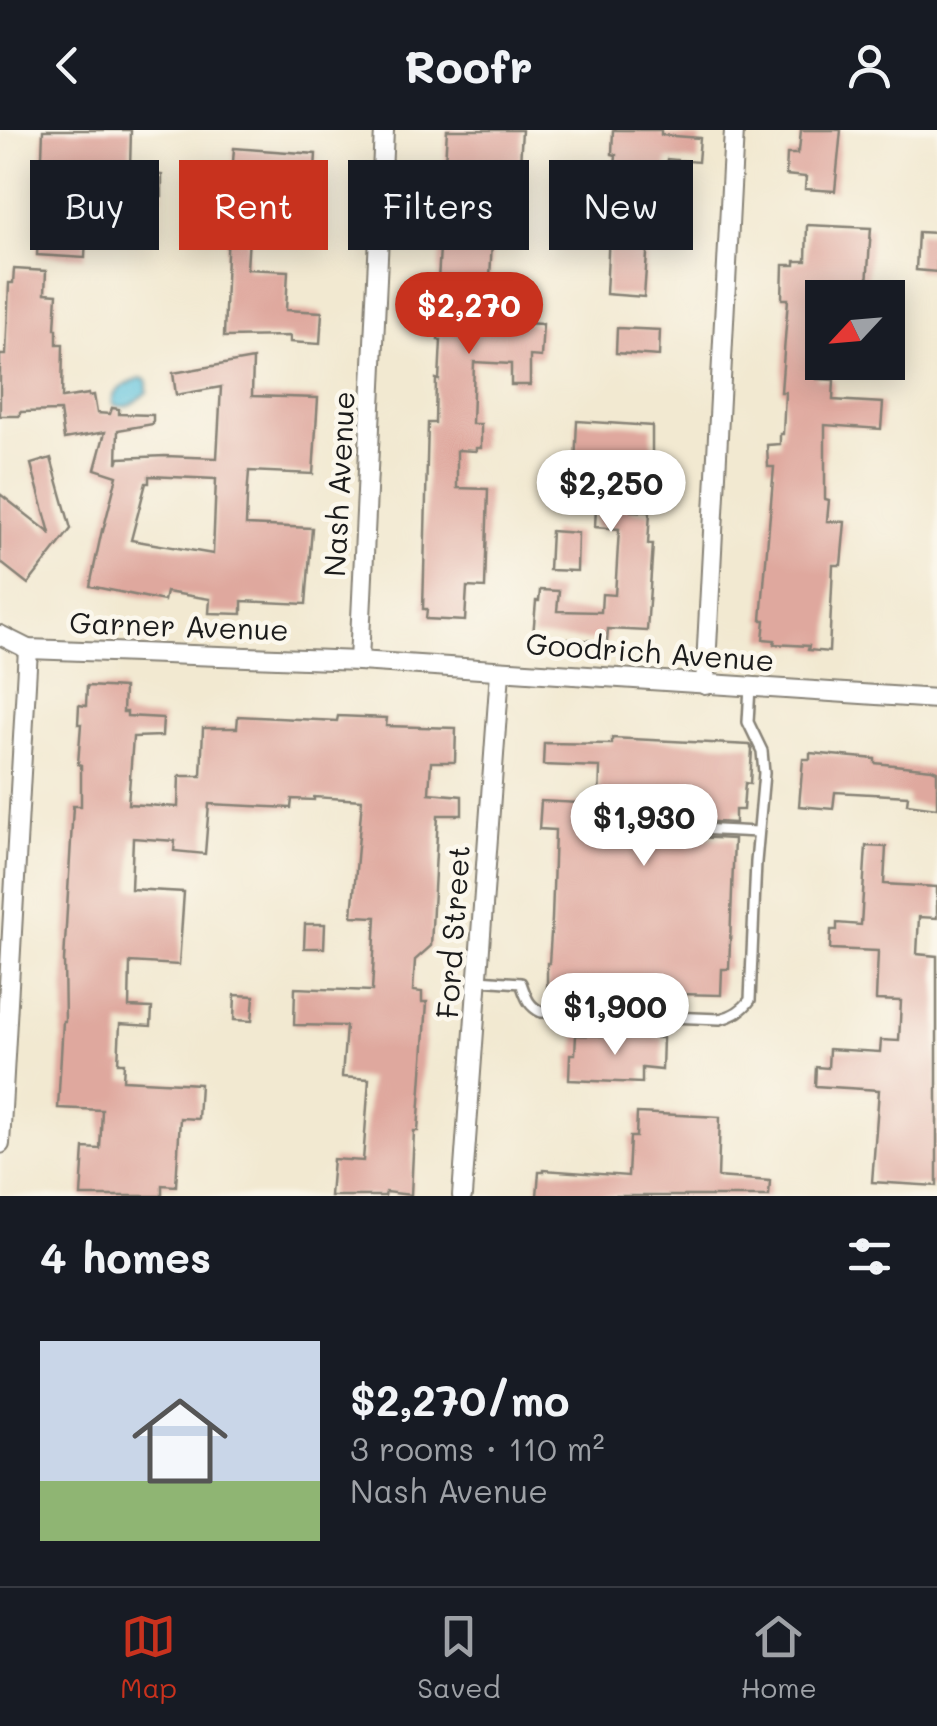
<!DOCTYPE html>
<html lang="en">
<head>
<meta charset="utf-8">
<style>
  body { margin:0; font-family:Mali,sans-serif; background:#20242c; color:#f1f3f6; height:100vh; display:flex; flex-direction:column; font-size:38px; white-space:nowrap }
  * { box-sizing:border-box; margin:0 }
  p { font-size:32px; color:#9ea1a6 }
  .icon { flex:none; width:55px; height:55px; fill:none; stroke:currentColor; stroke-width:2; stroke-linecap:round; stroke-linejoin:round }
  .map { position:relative; height:1066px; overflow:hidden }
  .side { display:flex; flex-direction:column; background:#171b24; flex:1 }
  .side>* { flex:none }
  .guide { position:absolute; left:30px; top:30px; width:878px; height:90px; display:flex; gap:20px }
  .needle { width:65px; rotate:244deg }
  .fabs { position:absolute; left:805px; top:150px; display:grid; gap:20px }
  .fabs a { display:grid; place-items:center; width:100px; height:100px; border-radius:0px; background:#171b24; box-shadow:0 5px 25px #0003; font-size:50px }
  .price { position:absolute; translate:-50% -85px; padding:0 22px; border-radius:35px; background:#fff; color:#222; font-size:32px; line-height:65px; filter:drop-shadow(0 2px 5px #0008) }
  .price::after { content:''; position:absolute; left:50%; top:60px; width:30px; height:22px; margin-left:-15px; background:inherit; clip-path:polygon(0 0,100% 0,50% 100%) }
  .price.active { background:#c8321e; color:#fff }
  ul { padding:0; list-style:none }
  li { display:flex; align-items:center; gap:30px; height:250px; padding:0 40px }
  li+li { border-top:2px solid #363941 }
  li span { display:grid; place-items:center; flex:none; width:280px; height:200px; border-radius:0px; color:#555 }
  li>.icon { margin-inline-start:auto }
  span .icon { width:120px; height:120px; fill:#fffc; stroke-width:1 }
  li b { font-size:42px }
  h2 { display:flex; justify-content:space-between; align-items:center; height:120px; padding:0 40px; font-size:42px }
  .chip { padding:0 35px; border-radius:0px; background:#171b24; box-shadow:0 5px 25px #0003; font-size:35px; line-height:90px }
  .chip.active { background:#c8321e; color:#fff }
  header { display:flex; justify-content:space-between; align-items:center; height:130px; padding:0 40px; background:#171b24; font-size:45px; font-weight:800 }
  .menu { display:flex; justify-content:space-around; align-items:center; height:140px; border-top:2px solid #363941; background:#171b24; font-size:28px; color:#9ea1a6 }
  .menu a { display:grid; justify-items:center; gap:5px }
  .menu .active { color:#c8321e }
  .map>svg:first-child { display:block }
  .water { fill:#5ec2dc; stroke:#3d6f7c; stroke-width:2.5 }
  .building { fill:#dfa89e; fill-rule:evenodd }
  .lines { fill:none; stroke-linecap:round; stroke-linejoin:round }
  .service-casing { stroke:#878276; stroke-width:14 }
  .minor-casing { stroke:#878276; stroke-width:22 }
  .service { stroke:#fff; stroke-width:9 }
  .minor { stroke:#fff; stroke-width:18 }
  .labels { text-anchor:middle; stroke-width:9; stroke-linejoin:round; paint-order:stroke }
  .street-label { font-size:30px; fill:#1c1c1c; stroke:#fbf7ec }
</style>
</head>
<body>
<header><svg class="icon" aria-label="back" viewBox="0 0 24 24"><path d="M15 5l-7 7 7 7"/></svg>Roofr<svg class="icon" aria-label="person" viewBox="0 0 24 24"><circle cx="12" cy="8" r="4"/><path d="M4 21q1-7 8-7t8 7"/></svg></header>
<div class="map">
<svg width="937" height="1066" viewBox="0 0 937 1066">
  <rect width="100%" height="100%" fill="#fbf7ec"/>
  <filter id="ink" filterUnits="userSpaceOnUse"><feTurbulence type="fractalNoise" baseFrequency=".01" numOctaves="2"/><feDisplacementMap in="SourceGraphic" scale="20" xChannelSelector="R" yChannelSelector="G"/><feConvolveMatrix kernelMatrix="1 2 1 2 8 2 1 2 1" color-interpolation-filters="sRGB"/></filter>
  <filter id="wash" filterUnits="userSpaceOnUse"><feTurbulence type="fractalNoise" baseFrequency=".0048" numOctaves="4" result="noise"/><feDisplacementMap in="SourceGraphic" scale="40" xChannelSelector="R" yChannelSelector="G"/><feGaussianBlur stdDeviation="2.25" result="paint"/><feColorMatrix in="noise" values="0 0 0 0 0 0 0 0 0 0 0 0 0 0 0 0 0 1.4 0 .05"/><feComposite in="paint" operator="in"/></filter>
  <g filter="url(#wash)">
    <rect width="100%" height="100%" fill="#f2e9d1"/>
    <!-- water -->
    <path class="water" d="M 140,248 L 147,250 L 147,262 C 137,270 126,282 113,274 C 110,259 129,254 140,248 Z"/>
    <g id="blocks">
      <!-- building -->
      <g class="building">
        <polygon points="43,0 131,0 130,39 154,40 154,44 162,45 162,67 144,67 143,81 113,80 113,84 87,83 85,128 37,125 39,89 50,90 53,28 42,27"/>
        <polygon points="447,0 522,0 518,69 527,70 525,88 499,86 498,111 492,111 488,184 495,184 494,192 543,194 541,227 530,226 530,255 511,255 511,234 474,232 472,294 481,294 481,318 476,318 476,321 457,320 457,358 488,359 485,458 467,457 465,491 426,489 427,479 423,479 428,293 435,293 436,249 439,250 441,210 438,210 442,151 438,151"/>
        <polygon points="613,0 661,0 661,5 700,8 698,32 667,29 665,60 658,59 655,110 648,110 644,167 606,164 610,83 582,82 583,59 613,62 616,25 612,24"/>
        <polygon points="801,0 841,0 835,61 805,59 806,47 786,45 787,24 797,24 797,21 799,21"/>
        <polygon points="234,18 316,24 313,69 251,64 250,89 229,88"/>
        <polygon points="250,91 247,139 288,141 286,180 322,182 320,214 290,212 290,206 224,207 228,96"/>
        <polygon points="807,95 871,98 866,168 822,168 817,249 834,250 833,270 883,273 881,299 825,295 825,369 829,370 827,391 845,392 841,435 833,435 829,522 808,520 809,516 774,514 775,510 763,509 765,490 761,490 774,337 768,337 767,315 780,314 780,304 783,304 785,262 781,262 788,169 782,169 783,135 795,135 795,131 806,131"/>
        <polygon points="918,102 937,103 937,142 916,140"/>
        <path d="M 14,139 L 46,141 L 45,163 L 57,164 L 55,199 L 57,199 L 57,214 L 63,214 L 62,268 L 89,264 L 89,266 L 94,265 L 97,283 L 110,284 L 112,278 L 119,279 L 119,284 L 153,285 L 153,294 L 118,300 L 117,333 L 119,328 L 165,326 L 217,328 L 221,257 L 176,265 L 173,243 L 253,229 L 252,266 L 318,268 L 313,344 L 249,341 L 247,368 L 246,395 L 312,398 L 306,474 L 242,471 L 242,484 L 209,483 L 210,469 L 166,462 L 164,471 L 90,456 L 102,400 L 103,401 L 117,346 L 95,339 L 105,302 L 64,309 L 60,281 L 20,282 L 20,286 L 0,286 L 0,225 L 6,225 L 9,153 L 13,153 ZM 149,346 L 216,349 L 213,424 L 131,410 L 146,353 L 149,353 Z"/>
        <polygon points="617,198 660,200 659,226 616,223"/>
        <polygon points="577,291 652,296 652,343 633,342 631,381 650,382 648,414 653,414 647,501 608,499 607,512 533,506 536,471 539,471 540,460 559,461 557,481 601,482 602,464 615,465 619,399 595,397 598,336 575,335"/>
        <polygon points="51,328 71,399 28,454 0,432 0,364 50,403 31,334"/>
        <polygon points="551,401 578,403 577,441 549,440"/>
        <polygon points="87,556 124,558 123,582 127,582 127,586 163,588 162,606 133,607 128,674 178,677 179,646 201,646 203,598 237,598 238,586 337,591 338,586 387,588 386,596 456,598 455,632 431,632 429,663 462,666 462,685 438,685 431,816 415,830 413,861 422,862 422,872 427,872 418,1001 414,1001 411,1065 386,1062 385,1066 330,1066 333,1029 363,1031 369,949 342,947 346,896 294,895 295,858 372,861 376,787 352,786 362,670 314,667 314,670 292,669 291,678 209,674 205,724 174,721 175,711 133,708 131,759 184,762 179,835 130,832 129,877 152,878 151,896 120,894 118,933 124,933 123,950 200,954 198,989 180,988 176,1056 162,1055 162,1066 81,1066 84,1018 100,1019 102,980 58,978 63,891 65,891 64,831 73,676 81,676 81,635 78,634 81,594 78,594 79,575 86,576"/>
        <polygon points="612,608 750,615 752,619 750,654 745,653 743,680 735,680 735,693 618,687 614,688 610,694 611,700 618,703 734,709 729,839 722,839 721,865 547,861 547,833 549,833 552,789 555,700 539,699 541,671 599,674 600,637 543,635 544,613 612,614"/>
        <polygon points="810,623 875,629 875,633 932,639 937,641 937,678 907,674 908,666 835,662 833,679 799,676 803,629 810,629"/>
        <polygon points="866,716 886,717 884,754 937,757 937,788 919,787 917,824 937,826 937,1056 872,1052 879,960 815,956 816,937 828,938 829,919 880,922 881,910 899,911 901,871 876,870 878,821 830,819 831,800 837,800 837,793 861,795"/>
        <polygon points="305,794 325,794 324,818 304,818"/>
        <polygon points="235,865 254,866 252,891 234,890"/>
        <polygon points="576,905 663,908 662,940 642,938 642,953 569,950 570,924 575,924"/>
        <polygon points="637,983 720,987 718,1047 770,1051 769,1066 537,1066 539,1042 544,1042 544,1040 628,1046 630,1007 636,1007"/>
      </g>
    </g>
  </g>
  <g filter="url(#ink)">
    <use href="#blocks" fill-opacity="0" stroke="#878276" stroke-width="2.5"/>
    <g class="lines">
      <!-- service casing -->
      <g class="service-casing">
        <g id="service">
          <polyline points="618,695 758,702"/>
          <path d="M 479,850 L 521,853 C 526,866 527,875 541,882 L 720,889 C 733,886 742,881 750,870 L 756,732 L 764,643 L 762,621 L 748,592 L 750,557"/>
        </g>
      </g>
      <!-- minor casing -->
      <g class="minor-casing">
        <g id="minor">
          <polyline points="0,505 28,519 359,531 937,569"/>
          <polyline points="359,531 384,0"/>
          <polyline points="705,555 734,0"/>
          <polyline points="0,1014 28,519"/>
          <polyline points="462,1066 500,542"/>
        </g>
      </g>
      <!-- service -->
      <use href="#service" class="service"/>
      <!-- minor -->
      <use href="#minor" class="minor"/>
    </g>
  </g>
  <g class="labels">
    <!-- street labels -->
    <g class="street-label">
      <text transform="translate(340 354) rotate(-87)" y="10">Nash Avenue</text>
      <text transform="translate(179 497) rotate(2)" y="10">Garner Avenue</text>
      <text transform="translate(650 523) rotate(4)" y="10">Goodrich Avenue</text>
      <text transform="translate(454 802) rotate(-86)" y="10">Ford Street</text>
    </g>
  </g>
</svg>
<div class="fabs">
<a><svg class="needle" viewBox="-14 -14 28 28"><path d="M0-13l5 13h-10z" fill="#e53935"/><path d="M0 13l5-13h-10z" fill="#9ea1a6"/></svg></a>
</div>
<b class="price active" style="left:469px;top:227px">$2,270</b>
<b class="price" style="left:611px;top:405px">$2,250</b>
<b class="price" style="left:644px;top:739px">$1,930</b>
<b class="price" style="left:615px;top:928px">$1,900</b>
<div class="guide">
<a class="chip">Buy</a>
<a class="chip active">Rent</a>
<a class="chip">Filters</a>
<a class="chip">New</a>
</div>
</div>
<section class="side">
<h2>4 homes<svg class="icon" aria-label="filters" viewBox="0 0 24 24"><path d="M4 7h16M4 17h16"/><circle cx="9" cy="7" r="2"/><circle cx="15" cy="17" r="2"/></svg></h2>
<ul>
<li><span style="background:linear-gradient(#c9d6e8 70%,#8fb573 0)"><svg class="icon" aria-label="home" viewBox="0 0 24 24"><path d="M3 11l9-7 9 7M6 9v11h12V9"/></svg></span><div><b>$2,270/mo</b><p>3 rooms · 110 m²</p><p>Nash Avenue</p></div></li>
</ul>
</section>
<nav class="menu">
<a class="active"><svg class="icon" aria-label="map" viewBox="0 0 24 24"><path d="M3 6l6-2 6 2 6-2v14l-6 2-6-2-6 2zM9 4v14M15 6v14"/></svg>Map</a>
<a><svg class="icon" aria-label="saved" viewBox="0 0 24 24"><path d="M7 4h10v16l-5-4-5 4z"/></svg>Saved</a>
<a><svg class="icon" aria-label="home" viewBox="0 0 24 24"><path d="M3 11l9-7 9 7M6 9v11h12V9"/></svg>Home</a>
</nav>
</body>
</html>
